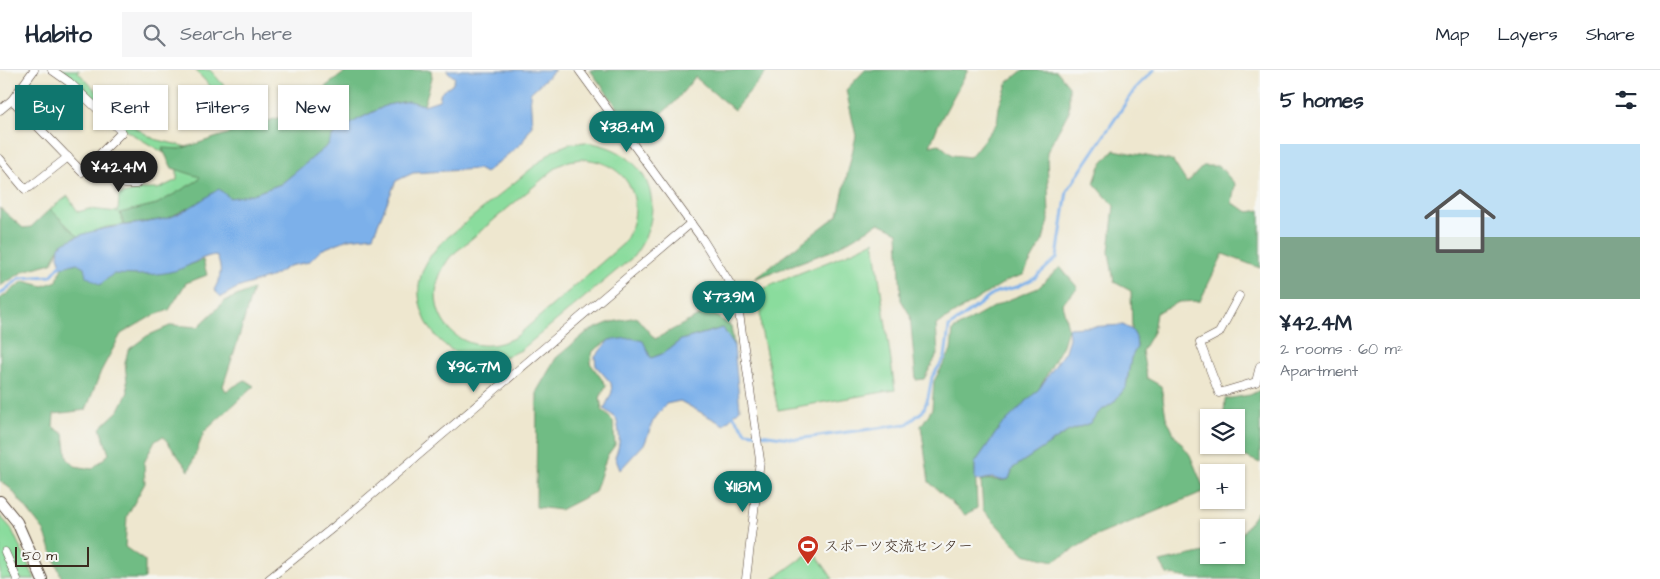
<!DOCTYPE html>
<html lang="en">
<head>
<meta charset="utf-8">
<style>
  body { margin:0; font-family:"Architects Daughter","Klee One",sans-serif; background:#f6f6f7; color:#1f2937; height:100vh; display:flex; flex-direction:column; font-size:19px; white-space:nowrap }
  * { box-sizing:border-box; margin:0 }
  p { font-size:16px; color:#747a83 }
  .icon { flex:none; width:28px; height:28px; fill:none; stroke:currentColor; stroke-width:2; stroke-linecap:round; stroke-linejoin:round }
  .map { position:relative; flex:1; overflow:hidden }
  .sheet { display:flex; flex-direction:column; background:#fff; width:400px }
  .sheet>* { flex:none }
  .banner { position:absolute; left:15px; top:15px; width:475px; height:45px; display:flex; gap:10px }
  .buttons { position:absolute; left:1200px; top:339px; display:grid; gap:10px }
  .buttons a { display:grid; place-items:center; width:45px; height:45px; border-radius:0px; background:#fff; box-shadow:0 1px 4px #0004; font-size:25px }
  .scale { position:absolute; left:15px; bottom:12px; width:74px; box-sizing:border-box; padding-left:5px; border:2px solid #3b2a1e; border-top:0; font-size:14px; line-height:18px; white-space:nowrap; color:#3b2a1e; -webkit-text-stroke:4px #f6f6f2; paint-order:stroke }
  .price { position:absolute; translate:-50% -42px; padding:0 11px; border-radius:18px; background:#0f766e; color:#fff; font-size:16px; line-height:32px; filter:drop-shadow(0 1px 2px #0008) }
  .price::after { content:''; position:absolute; left:50%; top:30px; width:15px; height:11px; margin-left:-8px; background:inherit; clip-path:polygon(0 0,100% 0,50% 100%) }
  .price.active { background:#222; color:#fff }
  ul { padding:0; list-style:none }
  li { display:grid; align-content:center; gap:10px; height:265px; padding:0 20px }
  li+li { border-top:1px solid #e0e1e3 }
  li span { display:grid; place-items:center; height:155px; border-radius:0px; color:#555 }
  li>.icon { margin-inline-start:auto }
  span .icon { width:90px; height:90px; fill:#fffc; stroke-width:1 }
  li b { font-size:21px }
  h2 { display:flex; justify-content:space-between; align-items:center; height:60px; padding:0 20px; font-size:21px }
  .chip { padding:0 18px; border-radius:0px; background:#fff; box-shadow:0 1px 4px #0004; font-size:18px; line-height:45px }
  .chip.active { background:#0f766e; color:#fff }
  header { display:flex; align-items:center; gap:30px; box-sizing:border-box; height:70px; padding:0 25px; background:#fff; border-bottom:1px solid #e0e1e3 }
  header strong { font-size:24px }
  nav { display:flex; gap:28px; margin-inline-start:auto; font-size:18px }
  .search { width:350px; height:45px; background:#f6f6f7; display:flex; align-items:center; gap:12px; box-sizing:border-box; padding:0 18px; border-radius:0px; color:#747a83; font-size:19px }
  main { display:flex; flex:1; min-height:0 }
  .map>svg:first-child { display:block }
  .green { fill:#8adc9d; stroke:#62835e; fill-rule:evenodd }
  .forest { fill:#6fbc84; stroke:#557351 }
  .water { fill:#7cb0ea; stroke:#5c6d84 }
  .lines { fill:none; stroke-linecap:round; stroke-linejoin:round }
  .stream { stroke:#7cb0ea; stroke-width:3 }
  .minor-casing { stroke:#564639; stroke-width:9 }
  .tertiary-casing { stroke:#564639; stroke-width:12 }
  .minor { stroke:#fff; stroke-width:8 }
  .tertiary { stroke:#fff; stroke-width:10 }
  .labels { text-anchor:middle; stroke-width:4.5; stroke-linejoin:round; paint-order:stroke }
  .poi-label { font-size:15px; fill:#3b2a1e; stroke:#f6f6f2; text-anchor:start }
</style>
</head>
<body>
<header>
<strong>Habito</strong>
<div class="search"><svg class="icon" aria-label="search" viewBox="0 0 24 24"><circle cx="10" cy="10" r="6"/><path d="M15 15l6 6"/></svg>Search here</div>
<nav><a>Map</a><a>Layers</a><a>Share</a></nav>
</header>
<main>
<div class="map">
<svg width="1260" height="509" viewBox="0 0 1260 509">
  <rect width="100%" height="100%" fill="#f6f6f2"/>
  <filter id="ink" filterUnits="userSpaceOnUse"><feTurbulence type="fractalNoise" baseFrequency=".02" numOctaves="2"/><feDisplacementMap in="SourceGraphic" scale="10" xChannelSelector="R" yChannelSelector="G"/><feConvolveMatrix kernelMatrix="1 2 1 2 8 2 1 2 1" color-interpolation-filters="sRGB"/></filter>
  <filter id="wash" filterUnits="userSpaceOnUse"><feTurbulence type="fractalNoise" baseFrequency=".0096" numOctaves="4" result="noise"/><feDisplacementMap in="SourceGraphic" scale="20" xChannelSelector="R" yChannelSelector="G"/><feGaussianBlur stdDeviation="1.12" result="paint"/><feColorMatrix in="noise" values="0 0 0 0 0 0 0 0 0 0 0 0 0 0 0 0 0 1.4 0 .05"/><feComposite in="paint" operator="in"/></filter>
  <g filter="url(#wash)">
    <rect width="100%" height="100%" fill="#eee7cf"/>
    <!-- green -->
    <g class="green">
      <polygon points="57,0 79,0 78,2 126,52 154,69 187,77 180,79 162,79 164,83 125,60"/>
      <polygon points="195,0 210,0 236,29 228,35"/>
      <path d="M 585,72 C 648,79 672,137 633,187 L 521,280 C 511,285 502,288 491,289 C 450,294 416,255 419,216 C 421,198 430,185 442,172 L 554,80 L 569,74 ZM 581,89 C 629,91 650,134 623,174 L 517,266 C 461,299 410,237 451,186 L 558,96 L 569,91 Z"/>
      <polygon points="177,99 201,107 197,111 157,134 120,143 124,155 107,157 78,166 50,139 68,126 78,142 89,139 118,142 119,125 142,119 158,119 177,110"/>
      <path d="M 874,171 L 895,320 L 778,340 L 761,259 L 759,221 C 797,202 836,191 874,171 Z"/>
      <polygon points="0,446 11,458 35,509 0,509"/>
      <polygon points="813,480 833,509 773,509"/>
    </g>
    <!-- forest -->
    <g class="forest">
      <polygon points="348,0 431,0 432,8 424,35 408,31 387,35 357,50 333,66 328,75 281,114 253,124 188,138 166,149 124,155 120,143 157,134 197,111 200,107 172,98 162,78 180,79 287,45"/>
      <polygon points="590,0 768,0 734,40 695,7 674,33 637,64"/>
      <polygon points="865,0 968,0 939,53 930,76 939,74 952,85 970,87 997,53 999,37 1008,12 1023,0 1057,1 1069,16 1069,41 1047,82 1049,147 1043,170 1028,196 1023,205 1008,210 936,255 938,283 924,309 916,310 910,245 901,230 898,162 879,153 831,181 754,209 838,145 856,66 846,20"/>
      <path d="M 1114,80 L 1173,91 L 1187,113 L 1203,96 L 1219,96 L 1235,114 L 1232,133 L 1249,142 L 1260,140 L 1260,198 L 1223,184 L 1200,231 L 1179,232 L 1156,243 L 1153,262 L 1142,281 L 1147,308 L 1161,316 L 1166,347 L 1174,364 L 1190,385 L 1205,421 L 1094,467 L 1054,491 L 1024,484 L 983,440 L 981,411 C 993,407 999,413 1009,409 L 1013,398 L 1067,362 L 1090,353 L 1099,342 L 1113,333 L 1126,317 L 1131,288 L 1137,277 L 1136,267 L 1132,260 L 1131,221 L 1114,212 L 1109,182 L 1114,136 L 1094,113 L 1100,96 Z"/>
      <polygon points="0,138 23,158 31,157 50,139 78,166 60,175 52,193 26,200 0,216"/>
      <path d="M 203,190 L 207,205 L 186,213 L 169,240 L 152,246 L 121,264 L 101,301 L 86,340 L 54,344 L 53,357 L 64,364 L 67,388 L 75,396 L 92,399 L 109,384 L 100,358 L 119,340 L 128,322 L 125,293 L 128,280 L 147,266 L 172,255 L 198,257 L 225,231 L 253,219 L 239,267 L 223,316 L 226,321 L 245,310 L 254,316 L 204,362 L 189,401 L 163,366 L 154,372 L 144,393 L 145,413 L 127,446 L 125,477 L 145,491 L 145,509 L 62,509 L 44,461 L 11,419 L 0,411 L 0,229 L 24,211 L 43,216 L 57,211 L 62,197 L 77,193 C 85,198 94,199 103,201 C 139,209 169,203 203,190 Z"/>
      <polygon points="1060,197 1078,218 1062,233 1068,258 1063,275 1039,319 1000,357 975,393 977,438 965,445 929,412 921,356 932,339 934,311 951,281 953,260 1001,233 1038,218"/>
      <polygon points="708,241 731,256 734,276 722,258 681,270 662,284 651,288 609,270 593,281 590,293 606,315 600,328 602,340 613,351 615,375 607,386 595,422 560,440 536,437 537,321 556,288 587,262 608,253 636,247 655,269"/>
      <path d="M 1260,320 L 1260,393 L 1242,385 C 1240,372 1236,360 1236,348 L 1227,347 L 1224,344 L 1225,329 L 1250,325 Z"/>
      <polygon points="1260,438 1260,509 1193,509 1167,504 1160,492 1209,481 1209,485 1236,485 1236,472"/>
    </g>
    <!-- water -->
    <g class="water">
      <path d="M 446,0 L 555,0 L 530,23 L 532,55 L 522,73 L 485,103 L 478,99 L 413,103 L 396,111 L 373,166 L 348,169 L 321,180 L 309,192 L 289,196 L 273,206 L 237,218 L 221,227 L 214,220 C 221,207 223,198 216,185 C 203,186 195,193 183,198 C 161,207 136,205 113,204 L 100,215 L 86,206 L 84,197 L 77,193 L 62,197 L 58,186 L 59,176 C 91,155 128,157 164,149 C 180,146 204,128 219,119 L 230,128 L 253,124 L 281,114 L 328,75 L 332,66 L 357,50 L 387,35 L 408,31 L 424,35 L 439,30 L 441,22 L 452,15 L 455,8 Z"/>
      <path d="M 1123,255 L 1132,260 L 1136,267 L 1137,277 L 1131,288 L 1126,317 L 1113,333 L 1099,342 L 1090,353 L 1067,362 L 1013,398 L 1009,409 C 1002,411 998,409 992,408 C 986,408 981,411 975,411 L 975,393 L 1000,357 L 1039,319 L 1065,281 L 1069,268 L 1068,258 Z"/>
      <path d="M 723,258 L 734,276 L 740,339 L 724,355 L 680,331 L 666,334 L 653,351 L 645,373 L 620,400 L 615,387 C 621,374 620,362 616,348 L 604,339 L 612,322 L 611,313 L 596,296 L 595,287 L 609,270 L 631,268 L 643,271 L 651,288 L 662,284 L 681,270 Z"/>
    </g>
    <g class="lines">
      <!-- stream -->
      <g class="stream">
        <polyline points="0,224 20,208 51,206 61,194 64,194"/>
        <polyline points="732,344 746,362 797,369 907,354 923,341 928,328 932,307 945,287 949,257 996,222 1017,217 1035,208 1057,188 1067,121 1135,19 1154,0"/>
      </g>
    </g>
  </g>
  <g filter="url(#ink)">
    <g class="lines">
      <!-- minor casing -->
      <g class="minor-casing">
        <g id="minor">
          <polyline points="579,0 703,170 734,220 738,236 760,390 746,509"/>
          <polyline points="12,30 82,102 122,62 69,12 52,0"/>
          <polyline points="0,40 12,30 34,0"/>
          <polyline points="99,85 125,114 136,114 147,104"/>
          <polyline points="0,89 25,119 30,117 68,87"/>
          <polyline points="1239,226 1219,263 1200,273 1219,323 1256,312 1260,296"/>
          <polyline points="5,482 17,509"/>
          <polyline points="269,509 335,456 691,153"/>
        </g>
      </g>
      <!-- tertiary casing -->
      <g class="tertiary-casing">
        <polyline id="tertiary" points="0,431 17,452 42,509"/>
      </g>
      <!-- minor -->
      <use href="#minor" class="minor"/>
      <!-- tertiary -->
      <use href="#tertiary" class="tertiary"/>
    </g>
  </g>
  <!-- icons -->
  <defs>
    <g id="stadium-pin" transform="scale(1.125)"><path d="M0 17L-7.5 6A9.5 9.5 0 1 1 7.5 6Z" fill="#c8321e" stroke="#f6f6f2"/><path d="M0-5a6.5 5 0 1 0 0 10a6.5 5 0 1 0 0-10ZM-3.5-1.8h7v3.6h-7Z" fill="#fff"/></g>
  </defs>
  <g fill-rule="evenodd">
    <use href="#stadium-pin" x="808" y="476"/>
  </g>
  <g class="labels">
    <!-- poi labels -->
    <g class="poi-label">
      <text x="824" y="481">スポーツ交流センター</text>
    </g>
  </g>
</svg>
<div class="buttons">
<a><svg class="icon" aria-label="layers" viewBox="0 0 24 24"><path d="M12 4l9 5-9 5-9-5zM3 14l9 5 9-5"/></svg></a>
<a>+</a>
<a>−</a>
</div>
<div class="scale">50 m</div>
<b class="price" style="left:627px;top:83px">¥38.4M</b>
<b class="price active" style="left:119px;top:123px">¥42.4M</b>
<b class="price" style="left:729px;top:253px">¥73.9M</b>
<b class="price" style="left:474px;top:323px">¥96.7M</b>
<b class="price" style="left:743px;top:443px">¥118M</b>
<div class="banner">
<a class="chip active">Buy</a>
<a class="chip">Rent</a>
<a class="chip">Filters</a>
<a class="chip">New</a>
</div>
</div>
<section class="sheet">
<h2>5 homes<svg class="icon" aria-label="filters" viewBox="0 0 24 24"><path d="M4 7h16M4 17h16"/><circle cx="9" cy="7" r="2"/><circle cx="15" cy="17" r="2"/></svg></h2>
<ul>
<li><span style="background:linear-gradient(#bfe0f5 60%,#7fa58c 0)"><svg class="icon" aria-label="home" viewBox="0 0 24 24"><path d="M3 11l9-7 9 7M6 9v11h12V9"/></svg></span><div><b>¥42.4M</b><p>2 rooms · 60 m²</p><p>Apartment</p></div></li>
</ul>
</section>
</main>
</body>
</html>
